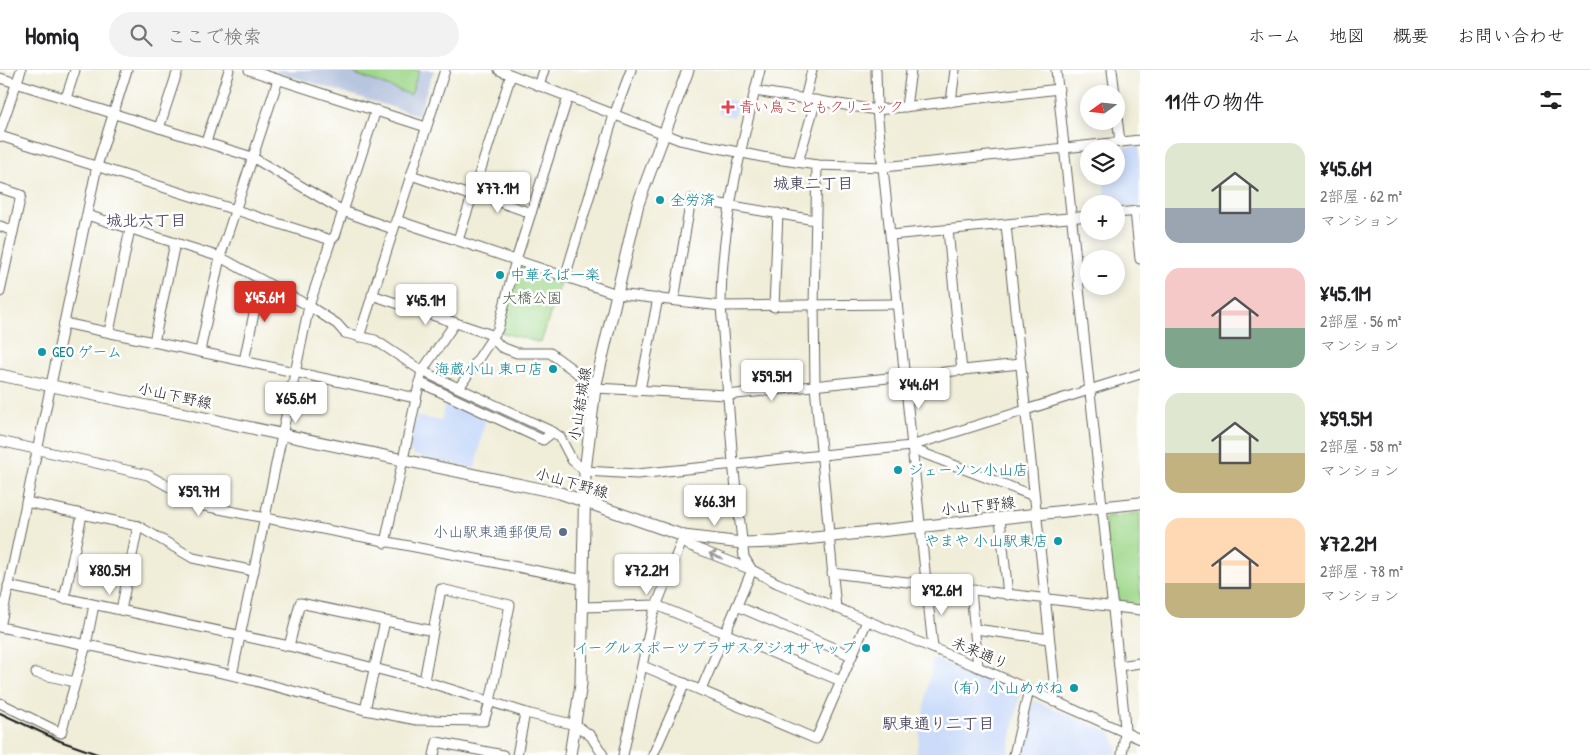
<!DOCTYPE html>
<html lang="ja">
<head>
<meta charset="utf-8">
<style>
  body { margin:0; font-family:"Patrick Hand","Klee One",sans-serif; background:#f2f2f2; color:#202124; height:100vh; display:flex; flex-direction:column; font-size:19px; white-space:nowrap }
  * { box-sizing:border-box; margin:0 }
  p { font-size:16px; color:#757577 }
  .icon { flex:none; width:28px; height:28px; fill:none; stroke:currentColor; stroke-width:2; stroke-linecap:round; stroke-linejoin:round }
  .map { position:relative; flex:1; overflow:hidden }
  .side { display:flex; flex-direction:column; background:#fff; width:450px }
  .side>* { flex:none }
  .needle { width:32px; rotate:255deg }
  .tools { position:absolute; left:1080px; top:15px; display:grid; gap:10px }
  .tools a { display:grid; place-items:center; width:45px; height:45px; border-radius:50%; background:#fff; box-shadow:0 2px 12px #0003; font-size:25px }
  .price { position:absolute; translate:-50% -42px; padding:0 11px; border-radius:5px; background:#fff; color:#222; font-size:16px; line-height:32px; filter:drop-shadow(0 1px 2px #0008) }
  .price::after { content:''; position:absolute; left:50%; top:30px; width:15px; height:11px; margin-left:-8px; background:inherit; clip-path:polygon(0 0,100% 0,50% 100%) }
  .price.on { background:#d93025; color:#fff }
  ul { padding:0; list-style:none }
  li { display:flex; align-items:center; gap:15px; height:125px; padding:0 25px }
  li span { display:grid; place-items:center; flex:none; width:140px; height:100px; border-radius:15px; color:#555 }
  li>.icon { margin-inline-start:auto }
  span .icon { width:60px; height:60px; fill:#fffc; stroke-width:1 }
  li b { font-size:21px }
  h2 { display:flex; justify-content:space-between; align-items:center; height:60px; padding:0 25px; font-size:21px }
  header { display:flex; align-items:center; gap:30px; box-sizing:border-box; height:70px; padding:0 25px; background:#fff; border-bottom:1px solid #e0e0e0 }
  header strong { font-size:24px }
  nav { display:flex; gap:28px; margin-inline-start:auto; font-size:18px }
  .search { width:350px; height:45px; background:#f2f2f2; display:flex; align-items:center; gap:12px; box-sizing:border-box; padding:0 18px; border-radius:28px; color:#757577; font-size:19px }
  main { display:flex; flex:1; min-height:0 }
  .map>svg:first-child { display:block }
  .built { fill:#cbdbf9 }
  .industrial { fill:#b7c5de }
  .green { fill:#9ed78a; stroke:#5d7a53 }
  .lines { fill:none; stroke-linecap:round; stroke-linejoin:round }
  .minor-casing { stroke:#66655e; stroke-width:11 }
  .major-casing { stroke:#66655e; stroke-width:13 }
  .minor { stroke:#fff; stroke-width:9 }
  .major { stroke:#fff; stroke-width:11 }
  .rail { stroke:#1c1c1c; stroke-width:2 }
  .oneway { stroke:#999 }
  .health-dot { fill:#e0444e; stroke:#fff; stroke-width:2 }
  .culture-dot { fill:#0f9aa8; stroke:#fff; stroke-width:2 }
  .service-dot { fill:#5c6f8a; stroke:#fff; stroke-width:2 }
  .labels { text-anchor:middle; stroke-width:5; stroke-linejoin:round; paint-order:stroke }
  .health-label { font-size:15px; fill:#be3a42; stroke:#fff; text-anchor:start }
  .culture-label { font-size:15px; fill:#0d838f; stroke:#fff; text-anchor:start }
  .park-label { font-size:15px; fill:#4a5d42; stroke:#fff }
  .street-label { font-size:15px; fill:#1c1c1c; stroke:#fff }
  .service-label { font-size:15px; fill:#4e5e75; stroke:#fff; text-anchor:end }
  .neighbourhood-label { font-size:16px; font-weight:bold; fill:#534d64; stroke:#fff }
</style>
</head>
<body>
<header>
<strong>Homiq</strong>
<div class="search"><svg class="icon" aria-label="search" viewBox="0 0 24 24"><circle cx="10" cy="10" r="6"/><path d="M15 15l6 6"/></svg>ここで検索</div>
<nav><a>ホーム</a><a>地図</a><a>概要</a><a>お問い合わせ</a></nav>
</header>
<main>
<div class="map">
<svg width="1140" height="685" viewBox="0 0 1140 685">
  <rect width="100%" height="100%" fill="#fff"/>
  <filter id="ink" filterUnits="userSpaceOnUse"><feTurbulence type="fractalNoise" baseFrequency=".02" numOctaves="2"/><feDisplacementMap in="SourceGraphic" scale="10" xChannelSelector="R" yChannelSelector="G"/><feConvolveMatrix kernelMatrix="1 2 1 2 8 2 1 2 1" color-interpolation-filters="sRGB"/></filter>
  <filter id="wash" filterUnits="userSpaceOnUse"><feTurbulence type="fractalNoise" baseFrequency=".0096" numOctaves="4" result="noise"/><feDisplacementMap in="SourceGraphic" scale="20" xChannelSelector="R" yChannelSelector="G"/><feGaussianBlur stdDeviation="1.12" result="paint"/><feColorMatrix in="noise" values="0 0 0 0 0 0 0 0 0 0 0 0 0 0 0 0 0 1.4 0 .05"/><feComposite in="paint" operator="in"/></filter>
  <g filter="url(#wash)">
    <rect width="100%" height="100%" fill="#f0edd8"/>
    <!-- built -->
    <g class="built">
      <polygon points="721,28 737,32 734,47 718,43"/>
      <polygon points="1139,76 1140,137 1116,140 1116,134 1110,134 1108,126 1105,126 1103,106 1116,106 1116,79 1114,79"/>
      <polygon points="446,328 486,346 475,399 414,385 409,379 416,346 441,351"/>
      <polygon points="933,588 1020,624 1008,685 916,685"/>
      <polygon points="1035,631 1111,663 1117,677 1116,685 1019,685 1028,644"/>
    </g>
    <!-- industrial -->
    <polygon class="industrial" points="270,0 434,0 418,45"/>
    <!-- green -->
    <g class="green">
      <polygon points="356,0 419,0 411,25 355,4"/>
      <polygon points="520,196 557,208 560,213 541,273 499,262 516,198"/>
      <polygon points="1140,443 1140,537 1114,534 1104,447"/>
    </g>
  </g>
  <g filter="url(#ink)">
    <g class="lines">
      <!-- minor casing -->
      <g class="minor-casing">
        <g id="minor">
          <polyline points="249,0 426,57"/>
          <polyline points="499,0 680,70 762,87 817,95 884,97 1140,70"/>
          <path d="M 760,0 C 741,77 721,157 721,236 L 733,393 L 744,487 L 752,500 L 777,513 L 978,597 L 1140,669"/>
          <polyline points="876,0 877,40 933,578"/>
          <polyline points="1056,0 1124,644 1125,663 1122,685"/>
          <polyline points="1112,0 1115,24"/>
          <polyline points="0,8 252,87 343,141 393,159"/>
          <polyline points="539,16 544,0"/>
          <polyline points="755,21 877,40 1059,19"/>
          <polyline points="66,28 75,0"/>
          <polyline points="805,29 812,0"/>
          <polyline points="951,32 955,0"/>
          <polyline points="906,37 911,0"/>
          <polyline points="1116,39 1120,72"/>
          <polyline points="159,58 178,0"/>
          <polyline points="0,61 21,0"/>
          <polyline points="0,66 331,170"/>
          <polyline points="206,72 229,0"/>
          <polyline points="798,92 816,30"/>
          <polyline points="817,95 814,236 815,316 836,538"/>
          <polyline points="411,105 472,126"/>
          <polyline points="0,118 21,125 0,222"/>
          <polyline points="473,123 531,143"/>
          <polyline points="1135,141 1140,189"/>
          <polyline points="1116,143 1140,141"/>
          <polyline points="87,145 220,187 309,236 337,254 345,263 375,270 422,301 553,362 560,367 572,390 585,401 637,404 911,376 1140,304"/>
          <polyline points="396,150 617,224 721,236 897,234"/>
          <polyline points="1006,155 1055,620 1054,632"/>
          <polyline points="0,156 13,161"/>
          <polyline points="948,160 962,301"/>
          <polyline points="891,165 1089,146"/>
          <polyline points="458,170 511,5"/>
          <polyline points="565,207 614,45 631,0"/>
          <polyline points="372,225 489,264 501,277 517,283 550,283 587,310 596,314"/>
          <polyline points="674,230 691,129 815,150"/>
          <polyline points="774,237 778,143"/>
          <polyline points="64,253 416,328"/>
          <polyline points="109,262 130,159"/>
          <polyline points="359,267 445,0"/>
          <polyline points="154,272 175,173"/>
          <polyline points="200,281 220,187 278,10"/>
          <polyline points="244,291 261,210"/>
          <polyline points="419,312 543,370 553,362"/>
          <polyline points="459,318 498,259 516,190 568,27"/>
          <polyline points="595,318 727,325 1020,294"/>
          <polyline points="640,320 658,228"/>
          <polyline points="0,371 148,405 204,436 584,510"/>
          <polyline points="911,376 920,382 1034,426"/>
          <polyline points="26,432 138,456 193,488 254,501"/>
          <polyline points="1000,448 1008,525"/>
          <polyline points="684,466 688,475 752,500 701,620"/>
          <polyline points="385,473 422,301 455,253"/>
          <polyline points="832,503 1140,540"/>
          <polyline points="8,516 289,576 424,611 530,644 576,655 591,666 603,685"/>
          <polyline points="971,520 978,597"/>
          <polyline points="64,529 82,445"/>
          <polyline points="737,536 852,586"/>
          <polyline points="583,537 656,535 841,611"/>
          <polyline points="121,540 138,456"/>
          <polyline points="0,557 232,605 365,640 417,650 484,651 490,632 510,535 441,519 424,611"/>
          <polyline points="0,557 97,96 127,0"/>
          <polyline points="975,559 1049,569"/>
          <polyline points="289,576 300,533 433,561"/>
          <polyline points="643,596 816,669 867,551"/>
          <polyline points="1119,596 1140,593"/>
          <polyline points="36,603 75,612"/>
          <polyline points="232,605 309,236 331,170 335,166 376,40"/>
          <polyline points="0,633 61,663 86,575 94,535"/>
          <polyline points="365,640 385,551"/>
          <polyline points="434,685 437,672 503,685"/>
          <polyline points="517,685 525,643"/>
          <polyline points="623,685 653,544 684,466"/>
          <polyline points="653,685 685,613"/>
          <polyline points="1014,685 1029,620"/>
        </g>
      </g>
      <!-- major casing -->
      <g class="major-casing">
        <g id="major">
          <polyline points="0,305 560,423 684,466 742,473 777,472 1140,433"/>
          <polyline points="570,685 581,614 585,401 595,318 638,134 688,0"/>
        </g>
      </g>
      <!-- minor -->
      <use href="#minor" class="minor"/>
      <!-- major -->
      <use href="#major" class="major"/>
      <!-- rail -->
      <polyline class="rail" points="0,643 60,671 100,685"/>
    </g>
    <!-- one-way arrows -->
    <defs><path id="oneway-shaft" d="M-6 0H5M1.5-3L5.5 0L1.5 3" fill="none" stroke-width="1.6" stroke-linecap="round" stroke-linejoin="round" transform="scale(1.25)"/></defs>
    <use class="oneway" href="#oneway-shaft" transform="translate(716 486) rotate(-158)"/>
  </g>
  <!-- markers -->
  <path class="health-dot" d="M725.5 29.5h5v5h5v5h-5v5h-5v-5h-5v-5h5z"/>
  <g class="culture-dot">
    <circle cx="660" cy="130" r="5"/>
    <circle cx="500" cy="205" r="5"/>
    <circle cx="42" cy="282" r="5"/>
    <circle cx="553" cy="299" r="5"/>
    <circle cx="898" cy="400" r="5"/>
    <circle cx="1058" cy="471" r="5"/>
    <circle cx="866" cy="578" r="5"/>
    <circle cx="1074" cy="618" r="5"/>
  </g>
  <circle class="service-dot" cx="563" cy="462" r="5"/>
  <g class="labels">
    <!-- health labels -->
    <g class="health-label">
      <text x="739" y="42">青い鳥こどもクリニック</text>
    </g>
    <!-- culture labels -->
    <g class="culture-label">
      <text x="670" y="135">全労済</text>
      <text x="510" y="210">中華そば一楽</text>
      <text x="52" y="287">GEO ゲーム</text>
      <text x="543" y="304" text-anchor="end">海蔵小山 東口店</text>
      <text x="908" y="405">ジェーソン小山店</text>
      <text x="1048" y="476" text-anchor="end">やまや 小山駅東店</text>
      <text x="856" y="583" text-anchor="end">イーグルスポーツプラザスタジオサヤップ</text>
      <text x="1064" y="623" text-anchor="end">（有）小山めがね</text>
    </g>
    <!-- park labels -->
    <g class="park-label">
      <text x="532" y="233">大橋公園</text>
    </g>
    <!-- street labels -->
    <g class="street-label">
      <text transform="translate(175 326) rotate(12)" y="5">小山下野線</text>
      <text transform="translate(580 334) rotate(-81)" y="5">小山結城線</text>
      <text transform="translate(572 413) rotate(16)" y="5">小山下野線</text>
      <text transform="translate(978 436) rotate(-6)" y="5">小山下野線</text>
      <text transform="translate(980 583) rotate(23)" y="5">未来通り</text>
    </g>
    <!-- service labels -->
    <g class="service-label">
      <text x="553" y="467">小山駅東通郵便局</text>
    </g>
    <!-- neighbourhood labels -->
    <g class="neighbourhood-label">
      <text x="813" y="119">城東二丁目</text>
      <text x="146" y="156">城北六丁目</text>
      <text x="938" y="659">駅東通り二丁目</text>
    </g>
  </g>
</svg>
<div class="tools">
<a><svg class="needle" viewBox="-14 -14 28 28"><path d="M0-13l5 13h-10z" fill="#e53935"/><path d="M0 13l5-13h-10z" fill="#757577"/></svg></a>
<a><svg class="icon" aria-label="layers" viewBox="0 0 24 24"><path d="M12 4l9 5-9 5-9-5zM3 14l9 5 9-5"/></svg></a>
<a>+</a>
<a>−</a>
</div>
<b class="price" style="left:498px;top:144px">¥77.1M</b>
<b class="price on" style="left:265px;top:253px">¥45.6M</b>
<b class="price" style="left:426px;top:256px">¥45.1M</b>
<b class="price" style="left:772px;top:332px">¥59.5M</b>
<b class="price" style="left:919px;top:340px">¥44.6M</b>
<b class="price" style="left:296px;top:354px">¥65.6M</b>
<b class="price" style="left:199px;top:447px">¥59.7M</b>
<b class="price" style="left:715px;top:457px">¥66.3M</b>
<b class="price" style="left:110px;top:526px">¥80.5M</b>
<b class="price" style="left:647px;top:526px">¥72.2M</b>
<b class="price" style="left:942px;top:546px">¥92.6M</b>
</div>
<section class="side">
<h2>11件の物件<svg class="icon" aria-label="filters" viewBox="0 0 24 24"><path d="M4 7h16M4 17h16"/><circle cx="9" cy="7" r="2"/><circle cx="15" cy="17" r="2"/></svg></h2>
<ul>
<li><span style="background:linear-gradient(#dfe7d0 65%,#9aa5b1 0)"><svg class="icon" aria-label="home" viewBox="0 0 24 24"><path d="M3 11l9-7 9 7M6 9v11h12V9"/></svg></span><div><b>¥45.6M</b><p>2部屋 · 62 m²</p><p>マンション</p></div></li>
<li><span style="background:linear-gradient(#f6c9c9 60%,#7fa58c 0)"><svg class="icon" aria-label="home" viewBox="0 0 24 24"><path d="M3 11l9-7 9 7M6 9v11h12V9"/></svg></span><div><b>¥45.1M</b><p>2部屋 · 56 m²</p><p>マンション</p></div></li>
<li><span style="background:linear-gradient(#dfe7d0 60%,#c2b280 0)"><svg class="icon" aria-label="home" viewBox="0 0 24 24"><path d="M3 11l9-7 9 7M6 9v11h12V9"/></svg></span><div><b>¥59.5M</b><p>2部屋 · 58 m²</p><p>マンション</p></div></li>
<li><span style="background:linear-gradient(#ffd9b3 65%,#c2b280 0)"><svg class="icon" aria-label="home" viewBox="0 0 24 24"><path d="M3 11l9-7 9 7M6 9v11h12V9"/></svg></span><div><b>¥72.2M</b><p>2部屋 · 78 m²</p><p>マンション</p></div></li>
</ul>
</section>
</main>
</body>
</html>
